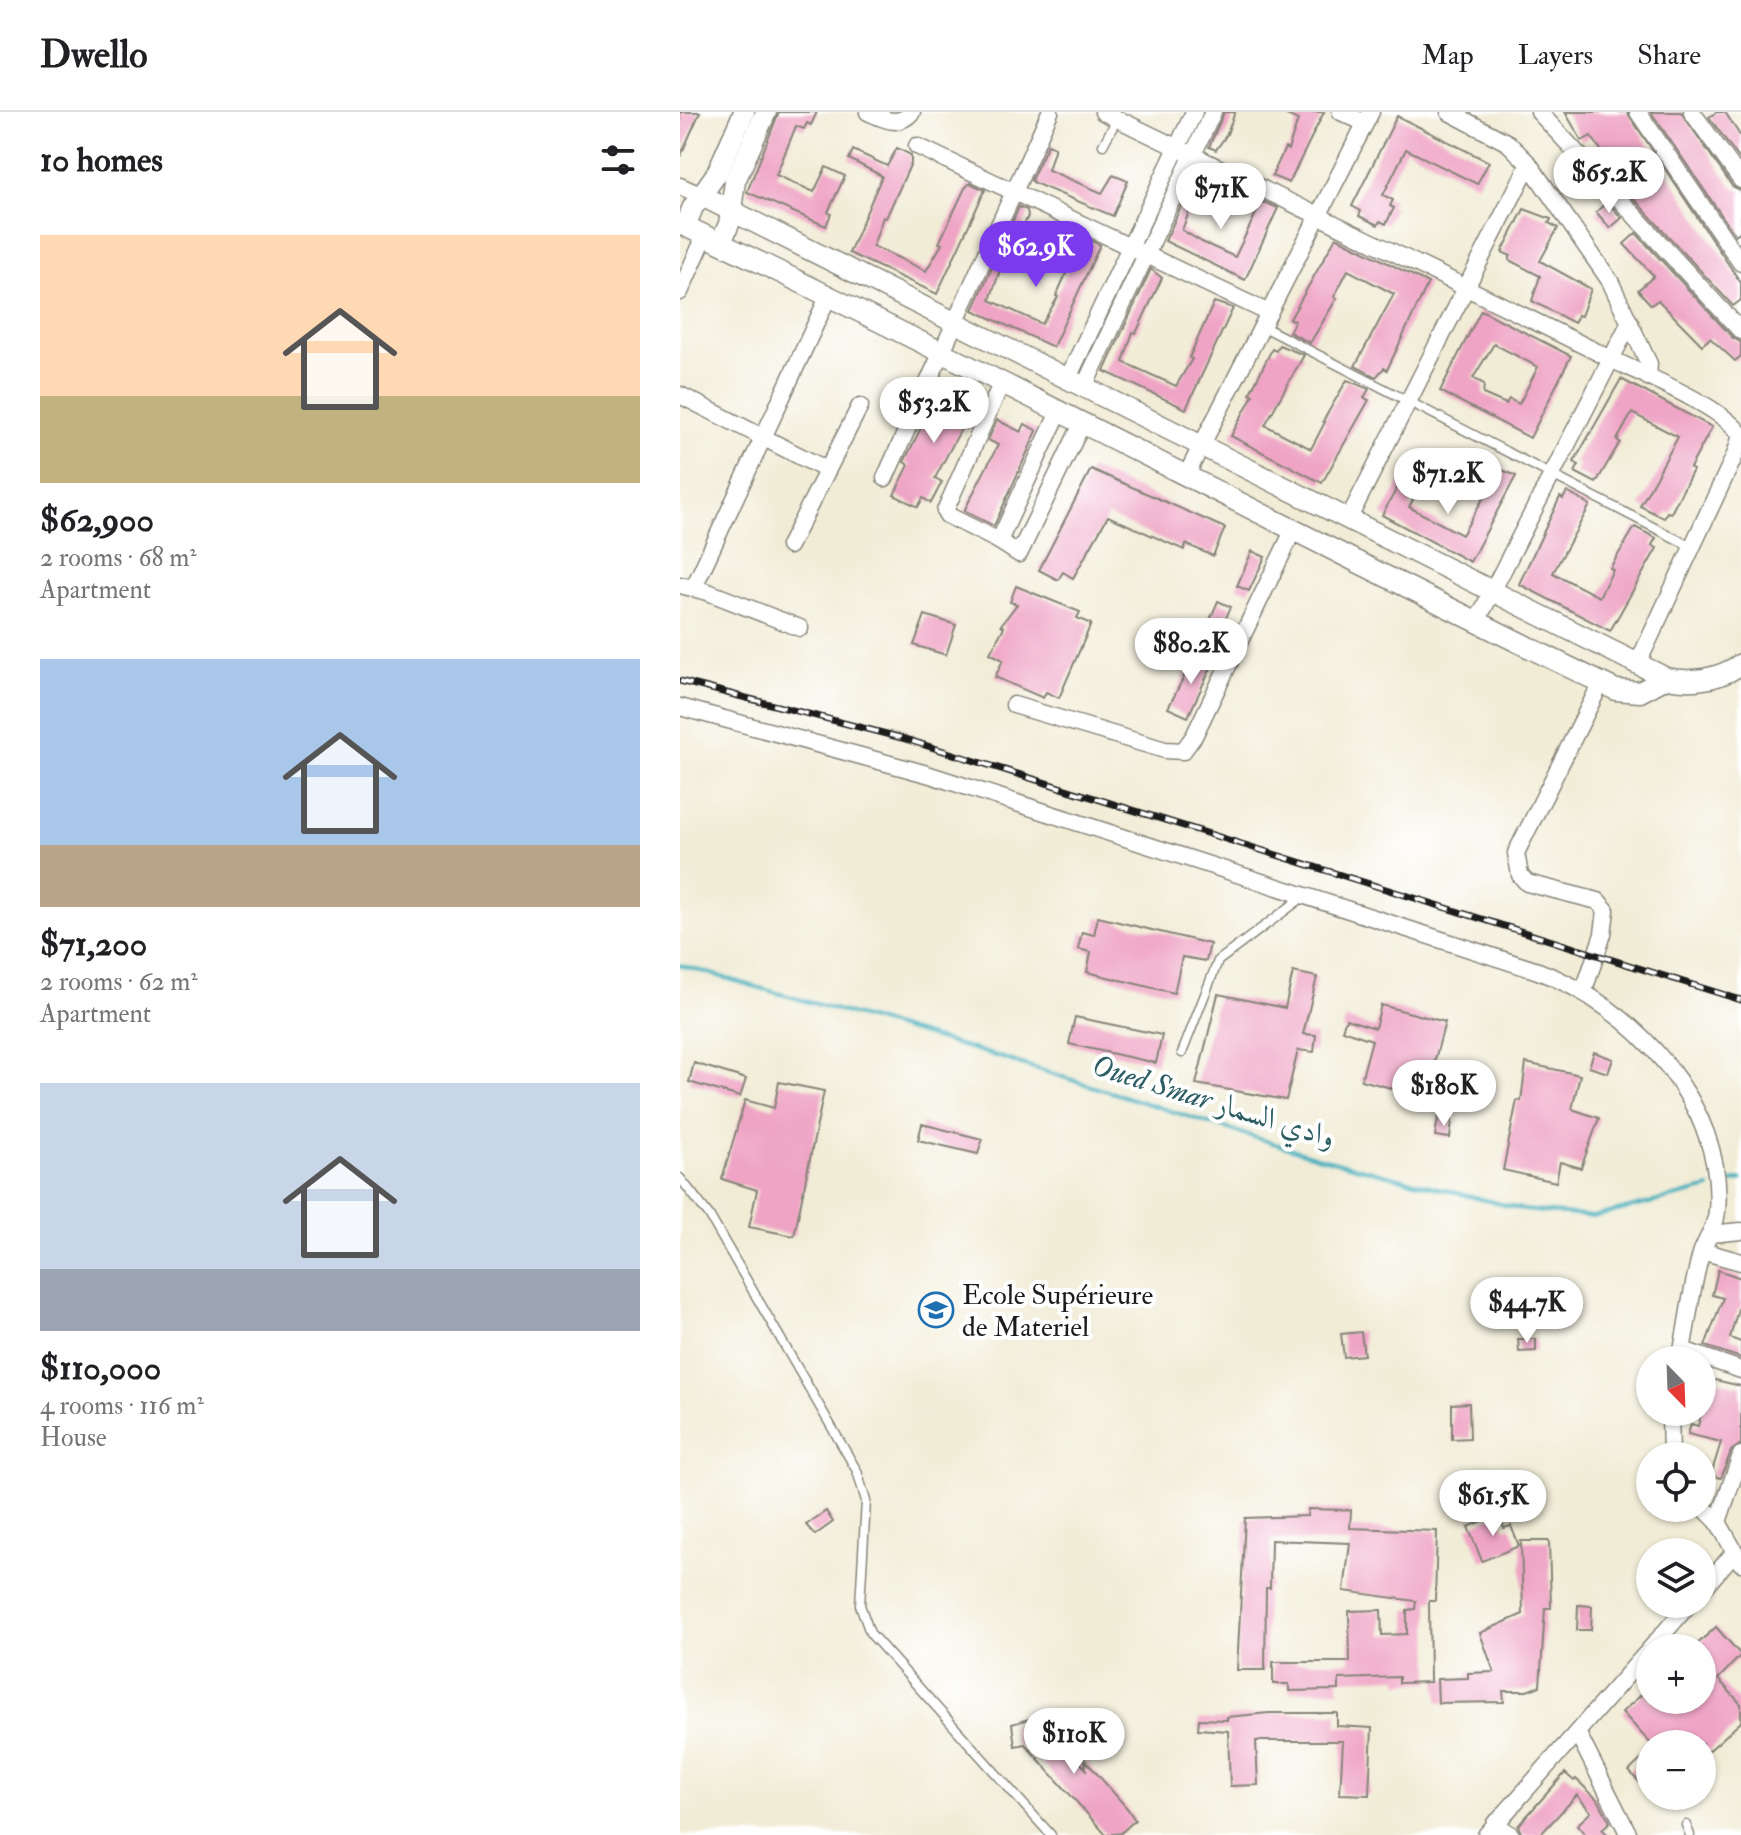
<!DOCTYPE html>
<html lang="en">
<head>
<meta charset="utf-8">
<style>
  body { margin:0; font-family:"IM FELL Double Pica",Amiri,serif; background:#f6f6f6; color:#202124; height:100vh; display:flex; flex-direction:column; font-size:30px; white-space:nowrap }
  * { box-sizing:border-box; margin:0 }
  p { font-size:26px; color:#757577 }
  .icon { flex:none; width:44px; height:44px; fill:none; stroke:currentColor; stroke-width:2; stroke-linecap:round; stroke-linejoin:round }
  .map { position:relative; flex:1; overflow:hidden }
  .drawer { display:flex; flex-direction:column; background:#fff; width:680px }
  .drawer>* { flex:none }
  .needle { width:52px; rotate:157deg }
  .tools { position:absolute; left:956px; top:1234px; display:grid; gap:16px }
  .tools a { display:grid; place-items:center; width:80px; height:80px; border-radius:50%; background:#fff; box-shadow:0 2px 6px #0004; font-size:40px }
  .price { position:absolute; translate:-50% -68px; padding:0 18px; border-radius:28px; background:#fff; color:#222; font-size:26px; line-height:52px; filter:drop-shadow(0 2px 4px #0008) }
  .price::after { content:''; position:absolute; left:50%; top:48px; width:24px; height:18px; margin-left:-12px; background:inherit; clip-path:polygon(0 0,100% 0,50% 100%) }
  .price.active { background:#7c3aed; color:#fff }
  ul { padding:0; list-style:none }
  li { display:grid; align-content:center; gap:16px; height:424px; padding:0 40px }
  li span { display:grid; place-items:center; height:248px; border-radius:0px; color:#555 }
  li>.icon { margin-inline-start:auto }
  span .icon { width:144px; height:144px; fill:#fffc; stroke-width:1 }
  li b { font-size:34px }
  h2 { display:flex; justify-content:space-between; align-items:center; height:96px; padding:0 40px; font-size:34px }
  header { display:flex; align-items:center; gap:48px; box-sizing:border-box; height:112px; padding:0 40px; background:#fff; border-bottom:2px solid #e0e0e0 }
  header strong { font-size:38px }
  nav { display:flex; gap:44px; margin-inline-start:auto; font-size:28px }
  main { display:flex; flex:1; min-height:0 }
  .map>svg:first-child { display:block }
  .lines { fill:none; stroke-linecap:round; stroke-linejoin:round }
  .stream { stroke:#41afbd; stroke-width:4 }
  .building { fill:#efa4c5; fill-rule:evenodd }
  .service-casing { stroke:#868479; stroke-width:11 }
  .minor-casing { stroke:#868479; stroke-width:19 }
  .tertiary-casing { stroke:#868479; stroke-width:23 }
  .service { stroke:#fff; stroke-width:8 }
  .minor { stroke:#fff; stroke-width:16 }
  .tertiary { stroke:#fff; stroke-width:20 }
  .rail-casing { stroke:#1c1c1c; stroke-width:7 }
  .rail { stroke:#fff; stroke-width:4; stroke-dasharray:12; stroke-linecap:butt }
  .labels { text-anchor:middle; stroke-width:8; stroke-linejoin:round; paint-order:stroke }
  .poi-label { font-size:28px; fill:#1c1c1c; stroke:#fff; text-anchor:start }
  .water-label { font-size:30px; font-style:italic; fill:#2d5e64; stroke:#fff }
</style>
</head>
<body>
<header>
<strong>Dwello</strong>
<nav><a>Map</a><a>Layers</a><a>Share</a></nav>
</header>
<main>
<section class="drawer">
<h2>10 homes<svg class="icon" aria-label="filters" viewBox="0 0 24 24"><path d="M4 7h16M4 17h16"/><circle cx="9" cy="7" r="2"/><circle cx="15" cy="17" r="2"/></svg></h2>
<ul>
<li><span style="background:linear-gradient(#ffd9b3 65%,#c2b280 0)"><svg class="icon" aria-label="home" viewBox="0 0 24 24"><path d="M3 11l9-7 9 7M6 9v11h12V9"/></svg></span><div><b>$62,900</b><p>2 rooms · 68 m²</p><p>Apartment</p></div></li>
<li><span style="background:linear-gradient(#a9c7e8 75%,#b9a48a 0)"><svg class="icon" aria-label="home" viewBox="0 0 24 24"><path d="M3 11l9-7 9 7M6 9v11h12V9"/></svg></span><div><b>$71,200</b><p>2 rooms · 62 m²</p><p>Apartment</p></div></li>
<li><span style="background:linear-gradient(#c9d6e8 75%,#9aa5b1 0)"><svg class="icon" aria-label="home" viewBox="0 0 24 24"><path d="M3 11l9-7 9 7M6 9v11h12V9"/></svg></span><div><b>$110,000</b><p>4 rooms · 116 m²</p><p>House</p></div></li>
</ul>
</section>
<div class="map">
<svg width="1061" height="1723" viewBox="0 0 1061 1723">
  <rect width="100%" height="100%" fill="#fff"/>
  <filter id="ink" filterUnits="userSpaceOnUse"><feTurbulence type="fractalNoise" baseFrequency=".0125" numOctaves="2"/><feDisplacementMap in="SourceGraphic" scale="16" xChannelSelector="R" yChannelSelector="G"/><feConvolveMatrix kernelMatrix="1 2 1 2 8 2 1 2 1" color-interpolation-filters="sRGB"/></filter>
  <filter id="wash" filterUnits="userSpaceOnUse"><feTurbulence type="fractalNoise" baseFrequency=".006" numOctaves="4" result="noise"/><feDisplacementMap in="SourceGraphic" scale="32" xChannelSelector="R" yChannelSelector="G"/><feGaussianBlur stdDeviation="1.8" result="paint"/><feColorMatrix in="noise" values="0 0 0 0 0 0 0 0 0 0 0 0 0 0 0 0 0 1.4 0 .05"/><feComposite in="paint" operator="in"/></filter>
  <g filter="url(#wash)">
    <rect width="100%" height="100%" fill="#f1ecd6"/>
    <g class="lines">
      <!-- stream -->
      <g class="stream">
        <polyline points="0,853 313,943 637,1045 844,1098 913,1105 1030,1076"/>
        <polyline points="1039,1073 1061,1068"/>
      </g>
    </g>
    <g id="blocks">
      <!-- building -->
      <g class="building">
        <polygon points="0,0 20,0 0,45"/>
        <polygon points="99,0 137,0 131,13 127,11 124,17 116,14 96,63 134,80 146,55 165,64 148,100 151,102 146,114 67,80"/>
        <polygon points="544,0 555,0 547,22 536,38 529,35"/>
        <polygon points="600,0 644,0 609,71 592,64 605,36 608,38 618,8"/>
        <polygon points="885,0 947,0 1061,171 1061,188 1053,194 943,75 946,73 911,24 902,29"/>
        <polygon points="971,0 1001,0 1052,74 1061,79 1061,119 1055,123"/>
        <polygon points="1037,0 1045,0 1061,25 1061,49 1029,5"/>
        <polygon points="717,4 809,50 797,72 726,37 703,83 713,88 710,94 714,96 706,112 700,109 698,113 679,104 681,99 672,94"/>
        <polygon points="368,32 375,35 368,58 422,81 433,63 448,69 433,104 354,71 351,68"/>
        <polygon points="217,36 231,43 231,51 206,106 203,105 193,134 246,159 262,132 259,131 285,76 290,71 305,78 257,182 169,141 202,64 169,47 173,38 207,54"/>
        <polygon points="518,58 549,73 542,87 521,78 516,82 502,118 522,130 555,145 579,95 584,90 598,96 565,168 485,129"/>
        <polygon points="927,90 942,106 930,116 916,100"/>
        <polygon points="339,95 347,98 348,104 323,159 320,158 310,188 362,212 378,185 376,184 401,129 406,126 420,133 373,235 293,198"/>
        <polygon points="844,97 871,107 869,111 878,116 860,149 911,177 901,204 898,203 894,211 852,189 860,164 829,148 831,144 822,140"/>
        <polygon points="956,121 1053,226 1061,230 1061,244 1055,249 1030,226 1022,233 978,188 971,193 958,178 974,164 944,132"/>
        <polygon points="656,125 748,171 707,258 704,256 696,265 675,254 714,182 668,158 654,185 657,186 630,231 609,220 615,209 610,207"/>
        <polygon points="471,157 482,166 456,221 453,220 443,250 496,274 512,247 509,246 534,190 553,196 506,297 424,259"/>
        <path d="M 801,198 L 891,244 L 850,326 L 760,279 ZM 814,232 L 858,255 L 839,292 L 829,287 L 826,292 L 803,282 L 804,272 L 793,266 Z"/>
        <polygon points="599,233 624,243 585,313 631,337 645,310 643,309 667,268 689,277 684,286 689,288 642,371 551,324 573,283 570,281 592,237 596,239"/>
        <polygon points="941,267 1032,315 1010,356 1013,358 991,401 987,400 984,406 960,394 998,325 952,301 937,328 940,330 916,371 895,360 899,353 894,350"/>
        <polygon points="262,273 299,292 286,317 282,315 255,366 262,370 251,391 243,386 238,395 214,383 229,353 224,350"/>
        <polygon points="317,308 341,320 345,312 357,319 314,414 284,399 318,333 308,328"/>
        <polygon points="411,357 545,416 533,444 506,432 504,438 428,404 393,466 383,460 378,468 359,458"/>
        <polygon points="820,357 836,364 790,450 702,403 726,360 743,369 729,395 782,423"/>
        <polygon points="887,380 910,393 873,461 919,485 933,458 930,456 955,415 976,426 972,433 977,436 930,519 839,472 880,385 883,387"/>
        <polygon points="572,439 585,445 569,479 557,474"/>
        <polygon points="336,474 400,500 397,506 411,512 379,586 366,580 363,586 315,565 323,548 310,541 324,515 321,513 337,492 330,490"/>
        <polygon points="538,489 551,495 535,529 523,524"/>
        <polygon points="245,503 276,513 266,543 234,533"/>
        <polygon points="515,543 533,551 508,605 488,596"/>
        <polygon points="418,805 530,832 526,849 502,845 494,881 407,860 411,840 398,837 402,820 414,823"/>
        <polygon points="613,860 637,865 623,922 636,923 634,940 618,938 606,988 516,972 538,882 605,896"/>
        <polygon points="701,893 765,910 745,985 681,968 692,928 662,918 666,907 695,916"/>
        <polygon points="395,905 482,923 476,951 389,932"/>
        <polygon points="914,940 933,947 928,961 909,955"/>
        <polygon points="14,951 66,967 60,985 9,970"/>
        <polygon points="846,951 900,963 892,997 919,1006 901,1056 880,1050 876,1070 823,1058 837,988 841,989"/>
        <polygon points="99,970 144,979 114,1124 69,1115 77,1078 42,1067 65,988 94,996"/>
        <polygon points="758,1006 772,1008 770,1026 755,1024"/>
        <polygon points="242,1012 302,1027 298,1042 238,1028"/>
        <polygon points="1038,1158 1061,1166 1061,1198 1058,1197 1050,1226 1061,1230 1061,1246 1025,1234 1043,1186 1032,1183"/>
        <polygon points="681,1220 684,1243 664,1245 661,1222"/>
        <polygon points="838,1227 856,1227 856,1239 839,1240"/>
        <polygon points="1022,1265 1061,1274 1061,1332 1051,1339 1041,1366 1031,1363 1041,1330 1008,1322 1011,1312 1018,1314 1024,1291"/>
        <polygon points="789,1291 790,1326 772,1327 772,1292"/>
        <polygon points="628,1397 671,1398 670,1416 757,1419 755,1489 749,1489 750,1570 719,1571 719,1565 659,1567 659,1578 609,1579 609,1572 593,1572 593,1550 670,1550 669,1499 701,1498 702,1523 727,1522 727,1498 735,1497 736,1489 664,1479 670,1431 591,1428 590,1476 586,1476 585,1558 557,1558 565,1406 627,1404"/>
        <polygon points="146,1399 153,1410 135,1423 126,1413"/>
        <polygon points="819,1402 824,1416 831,1414 839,1434 802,1449 788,1415"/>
        <polygon points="841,1429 869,1429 871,1496 865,1496 860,1574 847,1579 823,1579 824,1590 758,1591 757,1567 788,1566 788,1561 814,1560 800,1521 843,1502"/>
        <polygon points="898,1493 912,1494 911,1518 897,1518"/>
        <polygon points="1036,1515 1061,1543 1038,1567 1061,1592 1061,1610 1022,1645 1022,1632 971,1632 942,1600 970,1575 970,1588 1022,1588 1022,1536 1013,1536"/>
        <polygon points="589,1601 657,1601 657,1614 692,1616 689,1683 660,1682 663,1629 576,1629 578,1673 550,1674 548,1619 518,1617 519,1607 547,1608 547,1605"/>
        <polygon points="359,1604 406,1657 405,1648 447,1696 455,1708 441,1721 426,1723 345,1632 335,1634 332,1612"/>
        <polygon points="970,1639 970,1682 949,1659"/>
        <polygon points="885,1661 894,1669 896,1667 919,1689 930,1710 922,1717 928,1723 906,1723 897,1713 911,1700 897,1683 860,1723 842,1723 838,1714"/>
      </g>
    </g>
  </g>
  <g filter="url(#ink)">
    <use href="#blocks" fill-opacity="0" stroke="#868479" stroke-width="2"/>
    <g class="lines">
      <!-- service casing -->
      <g class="service-casing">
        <g id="service">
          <polyline points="423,33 437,7"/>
          <polyline points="582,214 1012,435"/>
          <polyline points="502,941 538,849 623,785"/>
          <polyline points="0,1066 29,1103 177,1359 186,1389 180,1493 190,1521 371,1723"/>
          <polyline points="1006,1713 1010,1723"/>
        </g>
      </g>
      <!-- minor casing -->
      <g class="minor-casing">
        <g id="minor">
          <path d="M 188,0 C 204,7 218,16 232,0"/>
          <path d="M 423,0 C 593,82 762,163 931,247 C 963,263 1042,294 1061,323 L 1055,343 L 958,551"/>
          <polyline points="661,0 685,11"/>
          <polyline points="769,0 828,31 849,52 930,169 969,252 968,265"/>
          <polyline points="859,0 1061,219"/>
          <polyline points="958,0 1061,151"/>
          <polyline points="1012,0 1061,68"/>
          <polyline points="237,34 589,201"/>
          <polyline points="0,74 22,84"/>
          <polyline points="0,180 25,124"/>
          <polyline points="388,266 514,0"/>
          <polyline points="404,275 533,0"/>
          <polyline points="0,283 147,358"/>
          <polyline points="378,302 319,429 339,442 401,314"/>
          <polyline points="507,362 691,0"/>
          <polyline points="205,366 370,0"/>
          <polyline points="668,408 849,52"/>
          <polyline points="319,429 267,403 265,399 321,272"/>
          <polyline points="109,434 180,294"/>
          <polyline points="0,473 28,480 120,516"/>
          <polyline points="14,475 149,183"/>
          <polyline points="796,511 950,210"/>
          <polyline points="334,593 485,638 503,639 514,624 614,417"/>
          <path d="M 0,595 L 247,662 L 858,859 C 952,893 1046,993 1037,1099 C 1036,1114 1027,1126 1022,1139 C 1011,1174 1008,1212 1000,1248"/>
          <polyline points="904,878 923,822 926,798 918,789 847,771 840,763 836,741 921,571"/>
          <polyline points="1030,1122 1061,1119"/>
          <polyline points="1022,1139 1061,1150"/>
          <polyline points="1003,1238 1061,1258"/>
          <polyline points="990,1300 991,1344"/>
          <polyline points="1061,1343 1038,1410 1061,1451"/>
          <polyline points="1022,1394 1038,1410"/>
          <polyline points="1022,1478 1053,1442"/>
          <polyline points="971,1536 1009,1492"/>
          <polyline points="897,1620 970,1537"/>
          <polyline points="815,1711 831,1723"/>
          <polyline points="806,1723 897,1620 949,1723"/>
        </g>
      </g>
      <!-- tertiary casing -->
      <g class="tertiary-casing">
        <g id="tertiary">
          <path d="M 64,0 L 37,61 L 13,95 L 5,114 C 317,264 624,427 936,578 L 960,580 L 986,566"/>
          <path d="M 22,84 L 986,566 C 1013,571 1038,568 1061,552"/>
          <polyline points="41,130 49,112 55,69 86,0"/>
        </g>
      </g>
      <!-- service -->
      <use href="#service" class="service"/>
      <!-- minor -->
      <use href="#minor" class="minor"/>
      <!-- tertiary -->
      <use href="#tertiary" class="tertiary"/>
      <!-- rail casing -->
      <g class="rail-casing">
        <polyline id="rail" points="0,569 222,626 1061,888"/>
      </g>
      <!-- rail -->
      <use href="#rail" class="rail"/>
    </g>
  </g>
  <!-- icons -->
  <defs>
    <g id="university-ring" transform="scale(1.8)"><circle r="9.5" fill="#fff" stroke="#1f6fb2" stroke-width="1.5"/><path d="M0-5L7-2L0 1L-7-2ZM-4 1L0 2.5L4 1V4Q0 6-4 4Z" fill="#1f6fb2"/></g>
  </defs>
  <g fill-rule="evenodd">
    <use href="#university-ring" x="256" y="1198"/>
  </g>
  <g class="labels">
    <!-- poi labels -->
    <g class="poi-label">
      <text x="282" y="1192">Ecole Supérieure<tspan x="282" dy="32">de Materiel</tspan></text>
    </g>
    <!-- water labels -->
    <g class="water-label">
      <text transform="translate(534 989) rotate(17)" y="10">Oued Smar وادي السمار</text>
    </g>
  </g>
</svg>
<div class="tools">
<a><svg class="needle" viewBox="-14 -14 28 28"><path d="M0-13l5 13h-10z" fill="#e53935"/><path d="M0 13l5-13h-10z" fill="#757577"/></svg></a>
<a><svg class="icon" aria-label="locate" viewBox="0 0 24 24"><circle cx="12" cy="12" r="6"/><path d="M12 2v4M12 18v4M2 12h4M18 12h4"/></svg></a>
<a><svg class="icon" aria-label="layers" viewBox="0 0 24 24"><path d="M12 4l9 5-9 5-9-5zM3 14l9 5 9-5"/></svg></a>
<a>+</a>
<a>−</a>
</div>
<b class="price" style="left:929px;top:103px">$65.2K</b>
<b class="price" style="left:541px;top:119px">$71K</b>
<b class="price active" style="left:356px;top:177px">$62.9K</b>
<b class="price" style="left:254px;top:333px">$53.2K</b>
<b class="price" style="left:768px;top:404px">$71.2K</b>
<b class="price" style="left:511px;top:574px">$80.2K</b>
<b class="price" style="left:764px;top:1016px">$180K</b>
<b class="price" style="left:847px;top:1233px">$44.7K</b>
<b class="price" style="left:813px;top:1426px">$61.5K</b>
<b class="price" style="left:394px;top:1664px">$110K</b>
</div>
</main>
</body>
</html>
